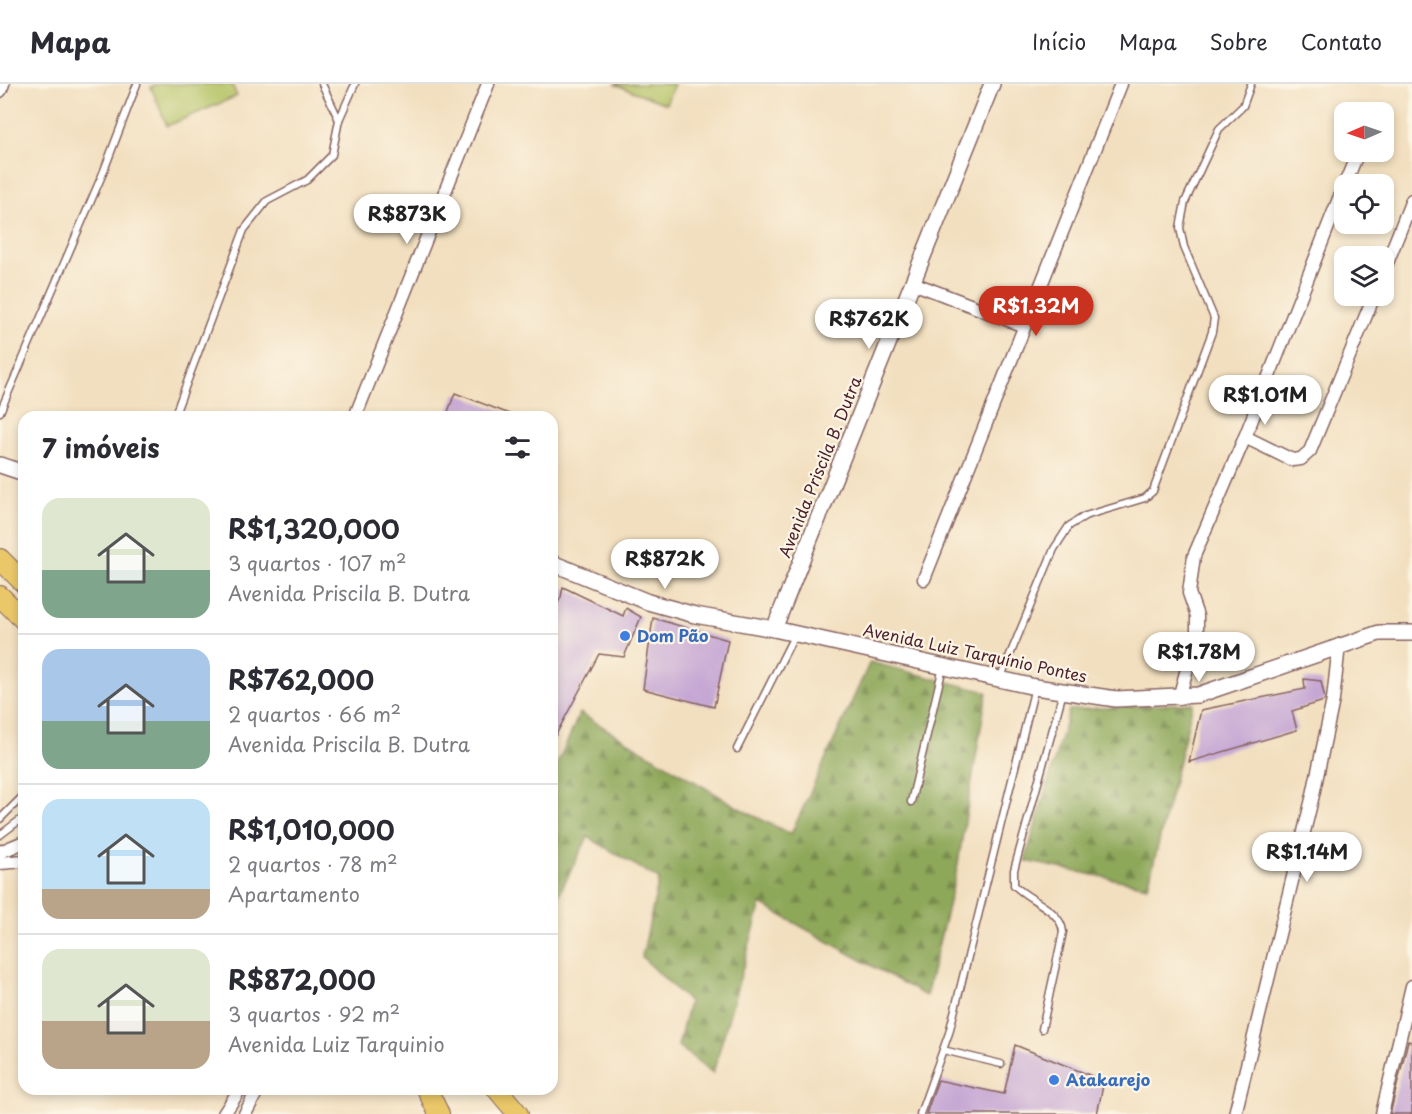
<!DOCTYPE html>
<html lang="pt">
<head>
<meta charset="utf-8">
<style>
  body { margin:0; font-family:"Playpen Sans",sans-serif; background:#f7f7f7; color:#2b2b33; height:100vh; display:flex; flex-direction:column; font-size:22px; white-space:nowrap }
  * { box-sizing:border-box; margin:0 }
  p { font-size:20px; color:#7c7c81 }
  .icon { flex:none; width:33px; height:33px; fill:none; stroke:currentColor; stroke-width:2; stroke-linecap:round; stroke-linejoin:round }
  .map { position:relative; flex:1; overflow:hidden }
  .panel { position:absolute; left:18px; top:327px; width:540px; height:684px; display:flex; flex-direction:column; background:#fff; border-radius:18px; box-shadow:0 3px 9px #0003 }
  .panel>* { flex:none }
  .needle { width:39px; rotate:268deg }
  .controls { position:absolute; left:1334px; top:18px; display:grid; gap:12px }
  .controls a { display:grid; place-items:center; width:60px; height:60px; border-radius:12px; background:#fff; box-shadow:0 3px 9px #0003; font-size:30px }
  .price { position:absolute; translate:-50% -51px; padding:0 14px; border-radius:21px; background:#fff; color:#222; font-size:20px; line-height:39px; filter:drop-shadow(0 2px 3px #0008) }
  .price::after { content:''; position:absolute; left:50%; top:36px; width:18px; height:14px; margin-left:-9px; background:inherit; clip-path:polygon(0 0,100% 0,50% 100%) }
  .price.selected { background:#c8321e; color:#fff }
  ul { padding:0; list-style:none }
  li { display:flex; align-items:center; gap:18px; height:150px; padding:0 24px }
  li+li { border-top:2px solid #e1e1e2 }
  li span { display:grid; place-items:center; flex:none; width:168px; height:120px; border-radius:18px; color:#555 }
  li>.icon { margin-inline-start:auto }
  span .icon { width:72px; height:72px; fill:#fffc; stroke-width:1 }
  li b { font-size:26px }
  h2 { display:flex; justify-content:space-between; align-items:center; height:72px; padding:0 24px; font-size:26px }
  header { display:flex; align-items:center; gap:36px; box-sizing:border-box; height:84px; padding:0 30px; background:#fff; border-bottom:2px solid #e1e1e2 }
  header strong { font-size:28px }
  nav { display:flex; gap:33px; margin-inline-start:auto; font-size:21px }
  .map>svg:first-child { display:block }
  .forest { fill:url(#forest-firs); stroke:#6c6442; stroke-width:1.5 }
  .pitch { fill:#b3c264; stroke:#7e7048; stroke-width:1.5 }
  .building { fill:#c6a7d4 }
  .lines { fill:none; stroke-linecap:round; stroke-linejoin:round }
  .service-casing { stroke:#85625f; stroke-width:9 }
  .minor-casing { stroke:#85625f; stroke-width:15 }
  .tertiary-casing { stroke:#85625f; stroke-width:18 }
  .trunk-casing { stroke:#85625f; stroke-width:22 }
  .service { stroke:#fff; stroke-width:6 }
  .minor { stroke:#fff; stroke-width:12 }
  .tertiary { stroke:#fff; stroke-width:15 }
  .trunk { stroke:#eac769; stroke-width:20 }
  .shop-dot { fill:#3f7fe0; stroke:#fcf5e5; stroke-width:2 }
  .labels { text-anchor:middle; stroke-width:4.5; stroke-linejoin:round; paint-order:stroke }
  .street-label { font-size:16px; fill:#4a1f2b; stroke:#fcf5e5 }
  .shop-label { font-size:16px; font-weight:bold; fill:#366cbe; stroke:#fcf5e5; text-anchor:start }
</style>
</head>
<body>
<header>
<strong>Mapa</strong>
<nav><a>Início</a><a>Mapa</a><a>Sobre</a><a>Contato</a></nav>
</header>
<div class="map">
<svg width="1412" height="1030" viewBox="0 0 1412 1030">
  <defs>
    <pattern id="forest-firs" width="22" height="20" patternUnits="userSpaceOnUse" patternTransform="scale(1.5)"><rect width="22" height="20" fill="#8ea85a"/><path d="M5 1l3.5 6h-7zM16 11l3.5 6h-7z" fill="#76884b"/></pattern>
  </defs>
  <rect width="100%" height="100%" fill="#fcf5e5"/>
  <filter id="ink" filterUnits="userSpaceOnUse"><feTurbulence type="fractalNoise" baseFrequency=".0167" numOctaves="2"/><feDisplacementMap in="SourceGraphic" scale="12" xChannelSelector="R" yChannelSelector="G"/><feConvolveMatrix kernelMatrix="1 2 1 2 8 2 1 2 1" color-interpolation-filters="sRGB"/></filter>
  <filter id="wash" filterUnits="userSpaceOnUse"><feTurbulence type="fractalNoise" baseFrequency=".008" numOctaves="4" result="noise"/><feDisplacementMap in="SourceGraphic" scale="24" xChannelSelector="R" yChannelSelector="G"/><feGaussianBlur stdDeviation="1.35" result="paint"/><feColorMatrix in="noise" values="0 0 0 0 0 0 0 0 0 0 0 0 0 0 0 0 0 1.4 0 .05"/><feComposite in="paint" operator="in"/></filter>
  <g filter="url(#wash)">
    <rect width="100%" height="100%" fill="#f2dfbf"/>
    <!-- forest -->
    <g class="forest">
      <polygon points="870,578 987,608 957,785 926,912 761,820 713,989 678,962 689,918 642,873 659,795 588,753 552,824 552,691 580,629 744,727 791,750"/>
      <polygon points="1193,619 1148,802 1025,777 1069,626"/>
    </g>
    <!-- pitch -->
    <g class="pitch">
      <polygon points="158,0 232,0 237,12 167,42 151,3"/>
      <polygon points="614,0 674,0 666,20"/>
    </g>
    <g id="blocks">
      <!-- building -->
      <g class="building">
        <polygon points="455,309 515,332 514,333 446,333"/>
        <polygon points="563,503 623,532 626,524 641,533 624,573 599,570 552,658 552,531 561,513"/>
        <polygon points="653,534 728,556 714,623 643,605"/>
        <polygon points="1304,595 1321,597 1325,615 1324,617 1292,627 1297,646 1189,678 1201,626 1305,605"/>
        <polygon points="1408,957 1412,958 1412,1030 1390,1030"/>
        <polygon points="1015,961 1104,997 1097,1030 926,1030 938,996 1004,1010"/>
      </g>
    </g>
  </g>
  <g filter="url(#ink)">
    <use href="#blocks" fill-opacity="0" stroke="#85625f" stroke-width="1.5"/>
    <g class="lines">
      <!-- service casing -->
      <g class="service-casing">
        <g id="service">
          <polyline points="322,0 339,36"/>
          <polyline points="0,328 103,89 137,0"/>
          <polyline points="174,333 244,146 267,117 307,96 332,71 339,36 355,0"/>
          <polyline points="1000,595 1054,465 1069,442 1085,432 1145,414 1153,407 1157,396 1212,248 1214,234 1184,163 1180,144 1185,118 1219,45 1243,22 1251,0"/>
          <polyline points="737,665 795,550"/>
          <polyline points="911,718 943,583"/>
          <polyline points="0,735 24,711"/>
          <polyline points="0,751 24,733"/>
          <path d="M 1042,945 L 1063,848 C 1061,825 1029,817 1014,801 L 1014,786 L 1063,608"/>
          <polyline points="943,966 1001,980"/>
          <polyline points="920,1030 949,949 1035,603"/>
        </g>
      </g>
      <!-- minor casing -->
      <g class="minor-casing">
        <g id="minor">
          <polyline points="0,7 3,0"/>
          <polyline points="1345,100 1358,68"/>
          <polyline points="1383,189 1412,116"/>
          <polyline points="913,199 1024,242"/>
          <polyline points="355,333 488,0"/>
          <polyline points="1245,353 1292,376 1301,375 1310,367 1374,212"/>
          <polyline points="924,495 1121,0"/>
          <polyline points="1179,614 1197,548 1197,532 1189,509 1194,472 1245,353 1344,102"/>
          <polyline points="0,768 24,758"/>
          <polyline points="0,779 24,777"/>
          <polyline points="224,1030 240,1005"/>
          <polyline points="245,1030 258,1005"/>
          <polyline points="1235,1030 1313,711 1333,616 1339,561"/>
          <polyline points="1382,1030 1412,902"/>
        </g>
      </g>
      <!-- tertiary casing -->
      <g class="tertiary-casing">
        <g id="tertiary">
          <polyline points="0,381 24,389"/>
          <polyline points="552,479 648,518 695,531 774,545 1035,603 1116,615 1198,611 1379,549 1412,549"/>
          <polyline points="774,545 992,0"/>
        </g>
      </g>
      <!-- trunk casing -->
      <g class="trunk-casing">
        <g id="trunk">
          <polyline points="0,475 24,499"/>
          <polyline points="0,512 24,536"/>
          <polyline points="427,1005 439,1030"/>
          <polyline points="497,1005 518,1030"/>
        </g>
      </g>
      <!-- service -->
      <use href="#service" class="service"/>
      <!-- minor -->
      <use href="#minor" class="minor"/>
      <!-- tertiary -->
      <use href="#tertiary" class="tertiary"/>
      <!-- trunk -->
      <use href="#trunk" class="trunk"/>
    </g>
  </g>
  <!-- markers -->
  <g class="shop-dot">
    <circle cx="625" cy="552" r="6"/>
    <circle cx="1054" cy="996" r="6"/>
  </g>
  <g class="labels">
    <!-- street labels -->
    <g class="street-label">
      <text transform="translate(820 383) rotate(-68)" y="6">Avenida Priscila B. Dutra</text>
      <text transform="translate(975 569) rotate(12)" y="6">Avenida Luiz Tarquínio Pontes</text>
    </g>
    <!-- shop labels -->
    <g class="shop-label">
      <text x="637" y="558">Dom Pão</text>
      <text x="1066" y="1002">Atakarejo</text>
    </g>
  </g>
</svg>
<div class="controls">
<a><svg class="needle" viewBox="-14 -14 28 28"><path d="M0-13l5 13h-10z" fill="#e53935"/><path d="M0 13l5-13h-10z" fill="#7c7c81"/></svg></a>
<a><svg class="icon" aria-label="locate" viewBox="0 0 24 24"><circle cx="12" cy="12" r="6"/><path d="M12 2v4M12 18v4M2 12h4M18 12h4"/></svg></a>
<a><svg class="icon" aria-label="layers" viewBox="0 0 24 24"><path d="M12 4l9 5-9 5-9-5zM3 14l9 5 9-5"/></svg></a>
</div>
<b class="price" style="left:407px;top:161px">R$873K</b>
<b class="price selected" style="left:1036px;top:253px">R$1.32M</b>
<b class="price" style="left:869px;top:266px">R$762K</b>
<b class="price" style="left:1265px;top:342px">R$1.01M</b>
<b class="price" style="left:665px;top:506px">R$872K</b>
<b class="price" style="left:1199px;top:599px">R$1.78M</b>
<b class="price" style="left:1307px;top:799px">R$1.14M</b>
<section class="panel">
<h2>7 imóveis<svg class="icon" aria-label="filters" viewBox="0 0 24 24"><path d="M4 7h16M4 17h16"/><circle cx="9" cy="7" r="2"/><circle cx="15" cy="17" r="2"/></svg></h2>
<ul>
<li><span style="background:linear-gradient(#dfe7d0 60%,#7fa58c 0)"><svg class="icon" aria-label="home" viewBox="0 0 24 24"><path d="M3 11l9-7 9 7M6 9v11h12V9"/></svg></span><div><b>R$1,320,000</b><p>3 quartos · 107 m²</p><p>Avenida Priscila B. Dutra</p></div></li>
<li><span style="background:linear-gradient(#a9c7e8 60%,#7fa58c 0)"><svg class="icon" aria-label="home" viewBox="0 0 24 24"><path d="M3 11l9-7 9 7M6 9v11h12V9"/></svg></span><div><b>R$762,000</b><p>2 quartos · 66 m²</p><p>Avenida Priscila B. Dutra</p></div></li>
<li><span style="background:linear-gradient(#bfe0f5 75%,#b9a48a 0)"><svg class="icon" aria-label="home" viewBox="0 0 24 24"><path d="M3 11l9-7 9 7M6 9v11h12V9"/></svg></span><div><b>R$1,010,000</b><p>2 quartos · 78 m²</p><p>Apartamento</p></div></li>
<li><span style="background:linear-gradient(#dfe7d0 60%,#b9a48a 0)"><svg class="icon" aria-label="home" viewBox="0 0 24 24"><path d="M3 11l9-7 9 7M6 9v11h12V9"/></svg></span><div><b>R$872,000</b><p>3 quartos · 92 m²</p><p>Avenida Luiz Tarquinio</p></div></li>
</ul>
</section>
</div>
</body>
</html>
